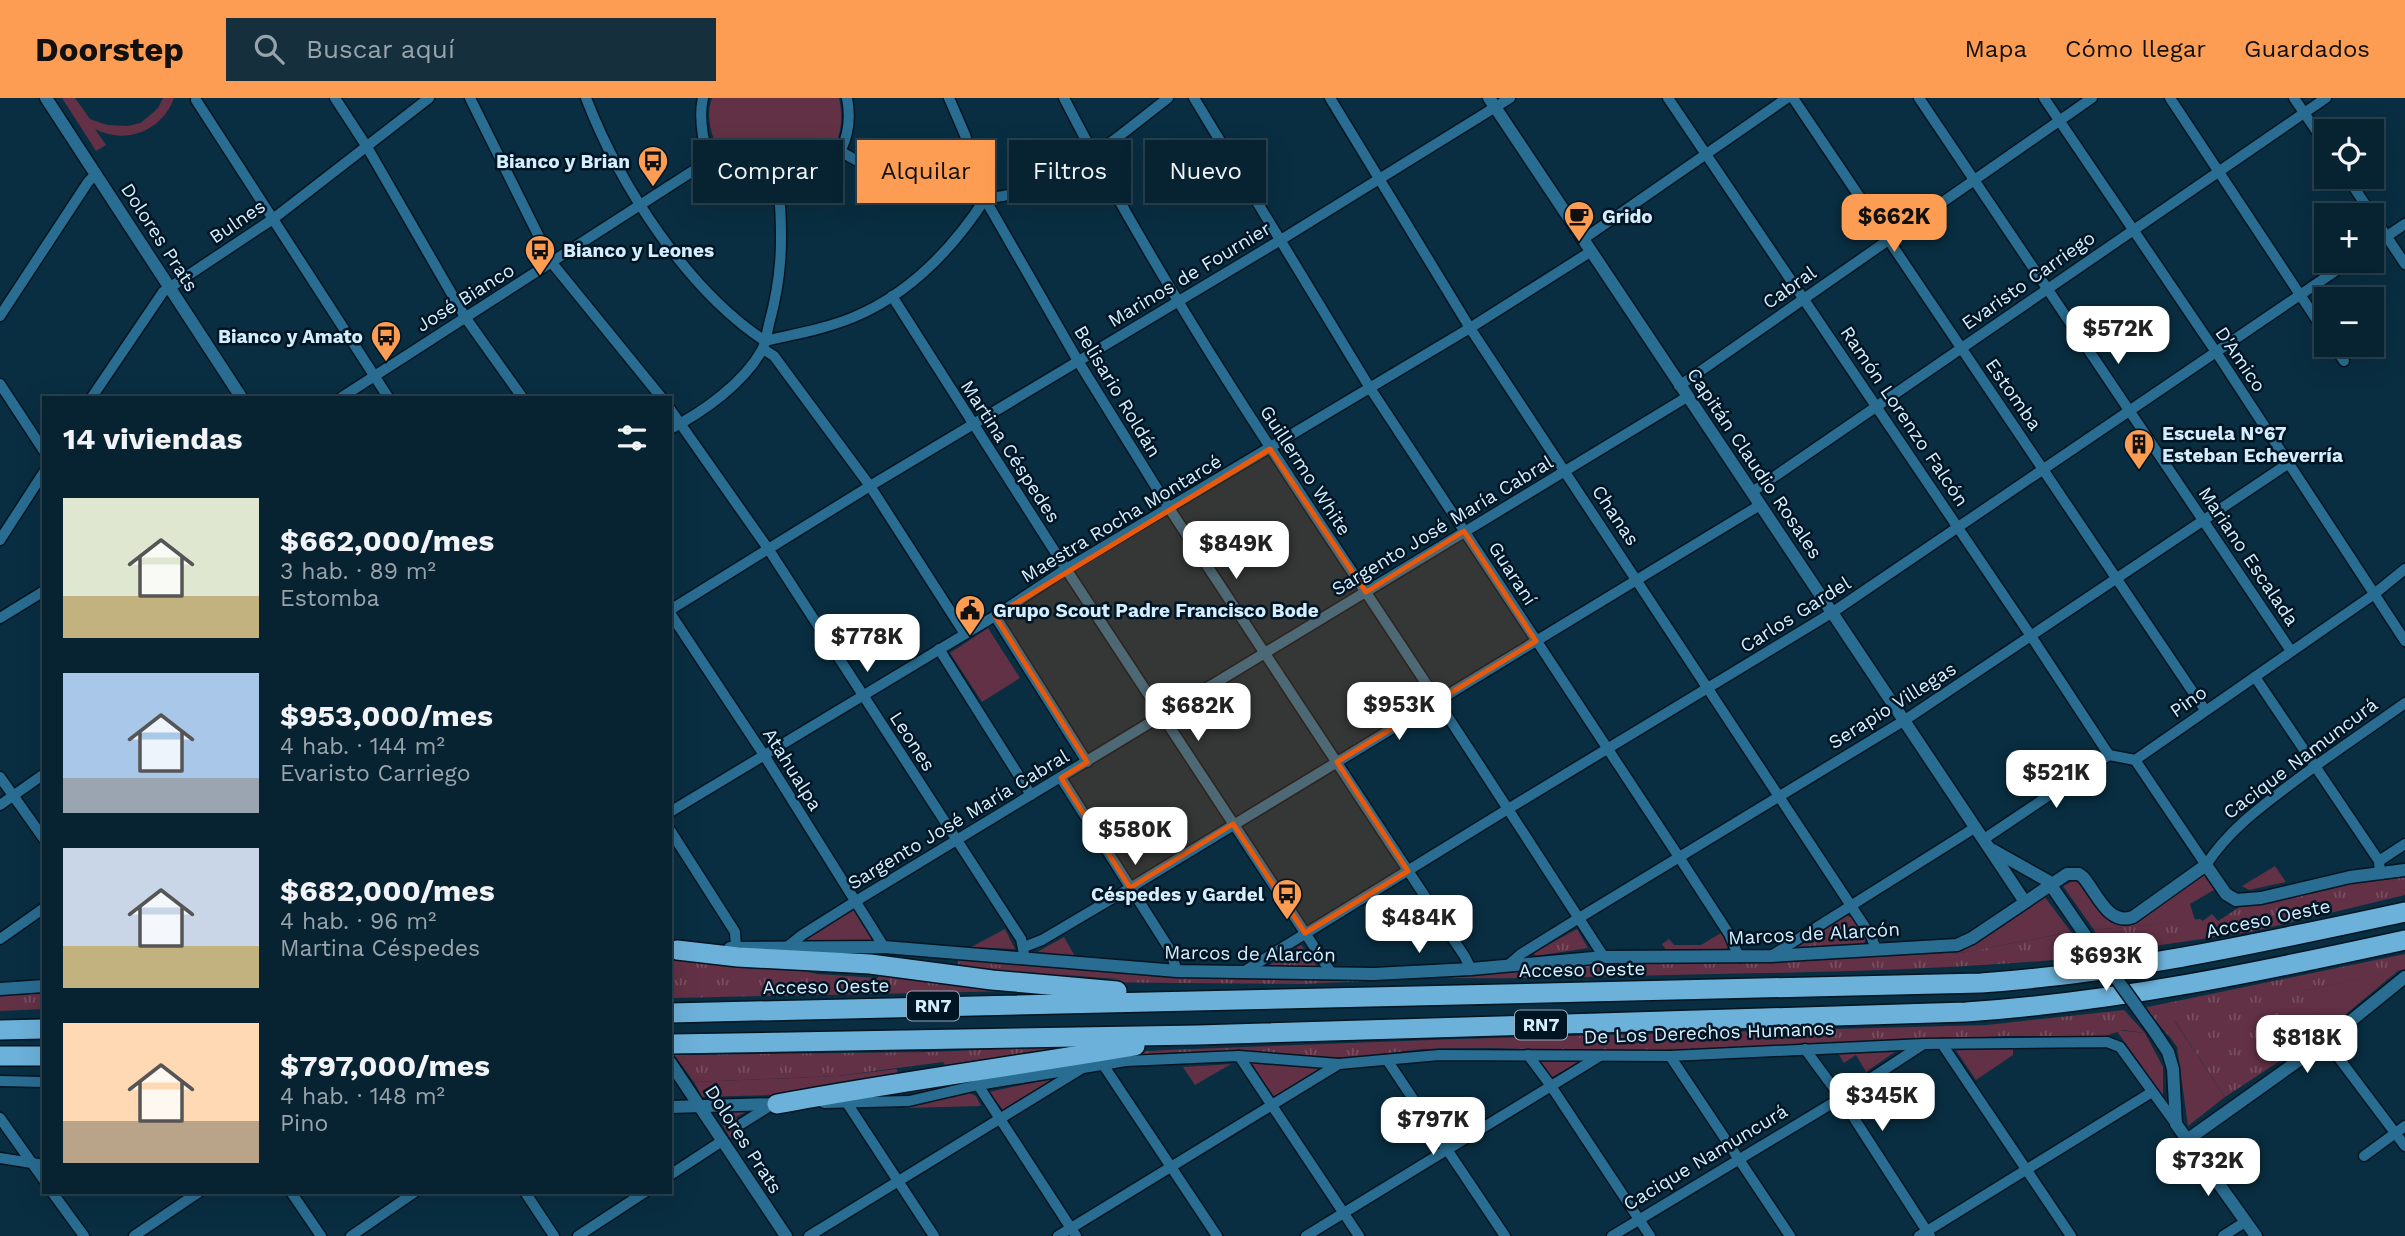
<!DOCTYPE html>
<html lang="es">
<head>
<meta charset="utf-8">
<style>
  body { margin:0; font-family:"Work Sans",sans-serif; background:#152f3d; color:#f1f3f6; height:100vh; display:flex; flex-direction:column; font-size:26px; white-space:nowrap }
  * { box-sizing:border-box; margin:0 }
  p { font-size:23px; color:#98a4ab }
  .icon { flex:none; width:38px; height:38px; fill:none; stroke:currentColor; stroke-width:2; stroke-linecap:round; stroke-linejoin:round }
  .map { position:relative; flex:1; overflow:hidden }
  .sheet { position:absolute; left:42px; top:298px; width:630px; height:798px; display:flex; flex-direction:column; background:#072231; border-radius:0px; box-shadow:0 7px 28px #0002,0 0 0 2px #283f4d }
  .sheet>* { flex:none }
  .banner { position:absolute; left:693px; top:42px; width:665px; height:63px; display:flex; gap:14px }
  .controls { position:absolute; left:2314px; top:21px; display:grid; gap:14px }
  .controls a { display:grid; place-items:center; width:70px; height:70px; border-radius:0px; background:#072231; box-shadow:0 7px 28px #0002,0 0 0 2px #283f4d; font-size:35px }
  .price { position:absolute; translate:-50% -60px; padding:0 16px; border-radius:14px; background:#fff; color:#222; font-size:23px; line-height:46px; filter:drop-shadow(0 2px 4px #0008) }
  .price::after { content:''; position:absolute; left:50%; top:42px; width:21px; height:16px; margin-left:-10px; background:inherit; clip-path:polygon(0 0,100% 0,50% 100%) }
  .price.current { background:#fc9d53; color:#111 }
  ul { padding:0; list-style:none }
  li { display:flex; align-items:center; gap:21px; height:175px; padding:0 21px }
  li span { display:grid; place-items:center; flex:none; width:196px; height:140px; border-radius:0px; color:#555 }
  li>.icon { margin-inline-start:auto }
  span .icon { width:84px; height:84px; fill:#fffc; stroke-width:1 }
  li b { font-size:30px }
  h2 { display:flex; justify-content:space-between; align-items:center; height:84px; padding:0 21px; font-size:30px }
  .tag { padding:0 24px; border-radius:0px; background:#072231; box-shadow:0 7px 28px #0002,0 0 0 2px #283f4d; font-size:24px; line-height:63px }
  .tag.current { background:#fc9d53; color:#111 }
  header { display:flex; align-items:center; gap:42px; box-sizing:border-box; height:98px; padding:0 35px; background:#fc9d53; color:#111 }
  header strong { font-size:33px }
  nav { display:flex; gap:38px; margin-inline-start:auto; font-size:24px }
  .search { width:490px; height:63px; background:#152f3d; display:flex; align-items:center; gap:18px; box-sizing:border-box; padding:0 24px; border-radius:0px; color:#98a4ab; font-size:26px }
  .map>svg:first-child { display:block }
  .grass { fill:url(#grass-tufts) }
  .green { fill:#623145 }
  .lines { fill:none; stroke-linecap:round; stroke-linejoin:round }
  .minor-casing { stroke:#021520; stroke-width:13 }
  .tertiary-casing { stroke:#021520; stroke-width:15 }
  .motorway-casing { stroke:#021520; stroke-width:22 }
  .minor { stroke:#296d92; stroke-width:10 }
  .tertiary { stroke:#296d92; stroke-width:12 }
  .motorway { stroke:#6cb1da; stroke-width:19 }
  .tertiary-bridge-casing { stroke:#021520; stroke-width:15; stroke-linecap:butt }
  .tertiary-bridge { stroke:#296d92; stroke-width:12 }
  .marked { fill:#e8590c; fill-opacity:0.2; stroke:#e8590c; stroke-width:5; stroke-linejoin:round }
  .labels { text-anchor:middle; stroke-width:5; stroke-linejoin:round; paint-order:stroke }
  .shield { fill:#001524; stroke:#94adbd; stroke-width:2 }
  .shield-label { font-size:18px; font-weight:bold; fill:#d4eeff }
  .poi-label { font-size:19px; font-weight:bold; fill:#d4eeff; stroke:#001524; text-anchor:start }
  .street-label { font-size:19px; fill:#d4eeff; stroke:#001524 }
</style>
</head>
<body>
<header>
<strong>Doorstep</strong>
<div class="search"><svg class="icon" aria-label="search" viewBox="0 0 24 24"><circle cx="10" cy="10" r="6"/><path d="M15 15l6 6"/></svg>Buscar aquí</div>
<nav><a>Mapa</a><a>Cómo llegar</a><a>Guardados</a></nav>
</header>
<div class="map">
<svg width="2405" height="1138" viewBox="0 0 2405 1138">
  <defs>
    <pattern id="grass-tufts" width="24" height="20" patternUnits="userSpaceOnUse" patternTransform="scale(1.75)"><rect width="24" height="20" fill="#623145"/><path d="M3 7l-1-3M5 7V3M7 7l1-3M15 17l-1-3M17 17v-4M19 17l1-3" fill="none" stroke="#784f61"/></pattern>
  </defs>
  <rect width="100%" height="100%" fill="#092e41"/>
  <!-- grass -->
  <g class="grass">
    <polygon points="2405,775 2405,797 2250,834 2106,855 2094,832 2200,821 2203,823 2212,816 2218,823 2241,808 2268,806 2363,781"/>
    <polygon points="1847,818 1852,819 1866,841 1864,845 1787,853"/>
    <polygon points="1577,831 1588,850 1536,858 1533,855"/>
    <path d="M 2071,834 L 2086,859 C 1963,871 1840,874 1716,876 C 1625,878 1533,881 1441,880 L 1440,878 L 1598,865 L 1737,865 L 1953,853 L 1955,856 Z"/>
    <polygon points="1301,847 1320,872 1268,868"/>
    <polygon points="2405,856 2405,871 2304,893 2328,931 2225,999 2175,923 2169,938 2143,910"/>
    <polygon points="670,857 808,868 808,874 817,876 878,880 879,875 1020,893 670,900"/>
    <polygon points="957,860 1095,881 1177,881 1204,879 1241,881 1368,881 1369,883 1302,886 1068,884 1018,880 958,866"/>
    <polygon points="44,891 44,911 0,913 0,895"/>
    <polygon points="2124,912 2145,935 2123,932 2105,938 2008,938 1626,954 1487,950 1422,951 1339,961 1240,954 1185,954 1121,958 1011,974 931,992 891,997 891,995 1111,956 1166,952 1458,941 1987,927"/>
    <polygon points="1081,948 948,972 943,964 837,978 694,984 674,957 929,954"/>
  </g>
  <!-- green -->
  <g class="green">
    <path d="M 62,0 L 75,0 L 90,21 L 107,27 L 128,28 L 140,25 L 148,19 L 158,10 L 163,0 L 174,0 C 162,33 126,47 95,31 L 106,47 L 96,53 Z"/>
    <path d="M 712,0 L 839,0 C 859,88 739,118 714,42 C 709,28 707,14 712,0 Z"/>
    <polygon points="988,530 1020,580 982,604 950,555"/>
    <polygon points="2275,768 2286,784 2249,792 2242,788"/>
    <polygon points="2201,776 2207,778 2214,792 2190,806 2195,822 2094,832 2063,788 2073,783 2082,784 2113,824"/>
    <polygon points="2044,798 2071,834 1955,856 1953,853"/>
    <polygon points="856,809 876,843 804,842"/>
    <polygon points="1005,831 1015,851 971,849"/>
    <polygon points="1721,835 1729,848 1724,853 1666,852 1662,846 1669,841 1674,847 1701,847"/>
    <polygon points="1064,839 1076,860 1039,856 1039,853"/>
    <path d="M 957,860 L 1204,879 C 1120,887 1039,875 957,860 Z"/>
    <polygon points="2399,872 2328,931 2303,893"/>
    <polygon points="2174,922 2225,999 2188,1028 2177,949 2169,938"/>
    <polygon points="2116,932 2145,935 2163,969 2163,998"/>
    <polygon points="2013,950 2013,957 1976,982 1955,951"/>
    <polygon points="1896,953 1866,974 1856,957 1844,965 1838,955"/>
    <polygon points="1539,962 1580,963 1549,981"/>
    <polygon points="1249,963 1323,970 1272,1000"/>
    <polygon points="1231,966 1195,987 1183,969"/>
    <polygon points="897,971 898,976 890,977 890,981 775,997 702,999 694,984 837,978"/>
    <polygon points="1055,980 1003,1012 989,994"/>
    <polygon points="967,994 976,998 981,1008 905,1010 909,1005"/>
    <polygon points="736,1012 750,1012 736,1019 744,1032 730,1040 723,1028 722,1019 727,1014"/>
  </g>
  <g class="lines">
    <!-- minor casing -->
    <g class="minor-casing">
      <g id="minor">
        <polyline points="335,0 367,49 465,219 522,299"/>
        <polyline points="470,0 552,165 661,299"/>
        <path d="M 586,0 C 619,86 687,192 765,243"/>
        <path d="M 703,0 C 700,12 701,25 703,38 C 706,51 713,60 722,70 C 777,125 862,76 847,0"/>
        <polyline points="949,0 965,37 985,101 1078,263 1169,410 1465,859 1471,871"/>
        <path d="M 1064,0 C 1153,174 1264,342 1373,505 C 1451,622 1527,741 1604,859"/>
        <polyline points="1194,0 1370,290 1679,759 1729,836 1739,859"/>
        <polyline points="1330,0 1470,230 1871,838 1876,851"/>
        <polyline points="1668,0 2031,538 2109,657"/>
        <polyline points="1793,0 2205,612"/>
        <polyline points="1919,0 2291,553"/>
        <polyline points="2044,0 2216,254 2405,543"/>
        <polyline points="2170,0 2326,236"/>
        <polyline points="2294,0 2326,47"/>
        <polyline points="196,2 388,299"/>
        <path d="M 841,54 C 869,69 898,86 929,95 C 1029,121 1095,56 1168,0"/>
        <polyline points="2347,79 2405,166"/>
        <polyline points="1582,142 1787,0"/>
        <polyline points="2371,149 2405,126"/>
        <polyline points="892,198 1066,471 1332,876"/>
        <polyline points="0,218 88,84 96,76"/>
        <path d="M 765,243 C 795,236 825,231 854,219 C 909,196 953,150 985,101"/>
        <polyline points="2333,247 2344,263"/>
        <polyline points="763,251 774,258 870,388 965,536"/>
        <polyline points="0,286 44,353"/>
        <polyline points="1679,288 2092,0"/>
        <polyline points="92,299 163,194 273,121 429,0"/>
        <polyline points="342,299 713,60"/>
        <polyline points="670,311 769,452 1021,841 1024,856"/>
        <path d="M 670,331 C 703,314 744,285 762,252 C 766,245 767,234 769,226 C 782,179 783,142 779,93"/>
        <polyline points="1752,394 2326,0"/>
        <polyline points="0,442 44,374"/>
        <polyline points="670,512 870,388 1279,143 1510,0"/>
        <polyline points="670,515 764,657 884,849"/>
        <polyline points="995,518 1087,664"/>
        <polyline points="0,520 44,493"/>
        <polyline points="939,551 1031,697"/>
        <polyline points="2255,579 2379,763 2380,775"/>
        <path d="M 2135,662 L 2206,767 C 2228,733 2259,710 2291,686 C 2328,658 2367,632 2405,605"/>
        <polyline points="0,679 44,741"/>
        <polyline points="1061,680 1170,852 1177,873"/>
        <polyline points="0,707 44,676"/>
        <polyline points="670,714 995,518 1066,471 1470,230 1590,154"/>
        <polyline points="670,732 735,834 736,850"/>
        <polyline points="1984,741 2109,657 2135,662 2373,497 2405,471"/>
        <polyline points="2379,763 2405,746"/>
        <polyline points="0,841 44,810"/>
        <polyline points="787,849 802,837 856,803 1687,299"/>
        <polyline points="1024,849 1042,842 1130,790 1760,407"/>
        <polyline points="1771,858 1976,729"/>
        <polyline points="1507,868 1521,856 1579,820 1905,622 2289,365"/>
        <polyline points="1243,874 1508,711 1833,514 2350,163"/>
        <polyline points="2326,943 2405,1048"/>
        <polyline points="1942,946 2071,1138"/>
        <polyline points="1805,951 1841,1000 1930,1138"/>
        <polyline points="1528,957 1551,988 1650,1138"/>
        <polyline points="1239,958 1359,1138"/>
        <polyline points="1670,958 1790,1138"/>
        <polyline points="1387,962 1505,1138"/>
        <polyline points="1102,965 1217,1138"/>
        <polyline points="0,983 44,984"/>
        <polyline points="978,987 1076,1138"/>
        <polyline points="824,1005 909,1003 978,987 1126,963 1239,958 1339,966 1439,957 1670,958 1924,946 2107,944 2120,949 2176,1026"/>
        <polyline points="847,1005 934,1138"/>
        <polyline points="0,1020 44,1082"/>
        <polyline points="741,1026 773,1006"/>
        <polyline points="2364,1058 2405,1028"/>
        <polyline points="0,1060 44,1067"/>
        <polyline points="670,1077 722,1043"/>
        <polyline points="52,1094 84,1138"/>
        <polyline points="291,1094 321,1138"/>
        <polyline points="525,1094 554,1138"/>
        <polyline points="134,1138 199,1094"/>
        <polyline points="351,1138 415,1094"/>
        <polyline points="578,1138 645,1094"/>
        <polyline points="809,1138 1081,971"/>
        <polyline points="1058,1138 1339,966"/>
        <polyline points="1306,1138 1600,958"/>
        <polyline points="1612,1138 1841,1000 1922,947"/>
        <polyline points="1919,1138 2152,994"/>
        <polyline points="2223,1138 2245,1124"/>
      </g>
    </g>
    <!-- tertiary casing -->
    <g class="tertiary-casing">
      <g id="tertiary">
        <polyline points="46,0 241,299"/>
        <polyline points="1489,0 2025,804"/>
        <polyline points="1991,751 2048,783 2085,837"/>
        <path d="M 730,850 L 884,849 L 1177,873 L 1374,876 L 1471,871 L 1604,859 L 1771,858 L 1957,847 L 1972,840 L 2067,776 L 2079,776 L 2083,779 C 2097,795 2108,828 2133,819 L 2206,767 L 2226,796 L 2236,802 L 2261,800 L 2350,779 L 2405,772"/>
        <polyline points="0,891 44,888"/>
        <polyline points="2154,933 2168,954 2173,971 2176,1026 2256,1138"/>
        <polyline points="670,964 786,1138"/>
        <polyline points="670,1009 777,1006"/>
        <polyline points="2187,1042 2326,943 2405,879"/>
      </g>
    </g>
    <!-- motorway casing -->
    <g class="motorway-casing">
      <g id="motorway">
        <polyline points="677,852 738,859 870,866 992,882 1117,893"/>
        <path d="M 670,915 L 1981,885 C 2125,875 2264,844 2405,814"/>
        <polyline points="0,932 44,931"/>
        <path d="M 670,946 L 1198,937 L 1966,914 C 2115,904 2259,874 2405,842"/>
        <polyline points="0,958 44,958"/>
        <path d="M 777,1006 C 896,984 1016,968 1135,948"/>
      </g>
    </g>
    <!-- minor -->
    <use href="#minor" class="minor"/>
    <!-- tertiary -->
    <use href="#tertiary" class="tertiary"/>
    <!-- motorway -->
    <use href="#motorway" class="motorway"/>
    <!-- tertiary-bridge casing -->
    <g class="tertiary-bridge-casing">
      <polyline id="tertiary-bridge" points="2085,837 2154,933"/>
    </g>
    <!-- tertiary-bridge -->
    <use href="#tertiary-bridge" class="tertiary-bridge"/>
  </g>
  <!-- marked area -->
  <path class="marked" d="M 1270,351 L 1366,494 L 1464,433 L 1536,543 L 1337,664 L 1408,773 L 1305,835 L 1233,726 L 1130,790 L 1061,680 L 1087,664 L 995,518 Z"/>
  <!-- icons -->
  <defs>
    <g id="bus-pin" transform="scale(1.575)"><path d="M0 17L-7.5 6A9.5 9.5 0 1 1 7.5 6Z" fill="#fc9d53" stroke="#001524"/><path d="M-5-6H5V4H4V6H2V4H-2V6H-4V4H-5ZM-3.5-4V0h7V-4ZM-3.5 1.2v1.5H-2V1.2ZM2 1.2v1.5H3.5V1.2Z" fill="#111"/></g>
    <g id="cafe-pin" transform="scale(1.575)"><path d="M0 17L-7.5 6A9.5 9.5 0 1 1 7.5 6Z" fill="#fc9d53" stroke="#001524"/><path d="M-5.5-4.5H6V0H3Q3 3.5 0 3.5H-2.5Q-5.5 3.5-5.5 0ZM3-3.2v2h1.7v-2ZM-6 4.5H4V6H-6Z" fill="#111"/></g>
    <g id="building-pin" transform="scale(1.575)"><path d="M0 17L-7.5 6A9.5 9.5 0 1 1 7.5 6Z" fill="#fc9d53" stroke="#001524"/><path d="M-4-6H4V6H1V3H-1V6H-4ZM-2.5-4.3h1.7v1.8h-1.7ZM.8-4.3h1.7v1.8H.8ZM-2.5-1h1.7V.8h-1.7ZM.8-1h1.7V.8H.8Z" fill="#111"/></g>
    <g id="civic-pin" transform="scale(1.575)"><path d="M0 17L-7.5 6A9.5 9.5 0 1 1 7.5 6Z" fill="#fc9d53" stroke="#001524"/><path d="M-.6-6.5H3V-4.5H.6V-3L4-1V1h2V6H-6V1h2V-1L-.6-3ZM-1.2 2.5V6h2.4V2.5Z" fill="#111"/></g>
  </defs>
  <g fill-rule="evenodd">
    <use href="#bus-pin" x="653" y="63"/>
    <use href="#cafe-pin" x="1579" y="118"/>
    <use href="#bus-pin" x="540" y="152"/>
    <use href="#bus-pin" x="386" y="238"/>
    <use href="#building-pin" x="2139" y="346"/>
    <use href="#civic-pin" x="970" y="512"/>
    <use href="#bus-pin" x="1287" y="796"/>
  </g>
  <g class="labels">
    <!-- shield labels -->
    <g class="shield">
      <rect x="907" y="893.5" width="52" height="29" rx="5"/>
      <rect x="1515" y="912.5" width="52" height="29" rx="5"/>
    </g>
    <g class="shield-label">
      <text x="933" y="914">RN7</text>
      <text x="1541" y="933">RN7</text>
    </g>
    <!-- poi labels -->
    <g class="poi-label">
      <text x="630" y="70" text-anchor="end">Bianco y Brian</text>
      <text x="1602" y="125">Grido</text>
      <text x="563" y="159">Bianco y Leones</text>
      <text x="363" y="245" text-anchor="end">Bianco y Amato</text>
      <text x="2162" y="342">Escuela N°67<tspan x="2162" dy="22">Esteban Echeverría</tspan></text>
      <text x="993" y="519">Grupo Scout Padre Francisco Bode</text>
      <text x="1264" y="803" text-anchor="end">Céspedes y Gardel</text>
    </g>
    <!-- street labels -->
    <g class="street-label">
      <text transform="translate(237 123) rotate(-34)" y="7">Bulnes</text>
      <text transform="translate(160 139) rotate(57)" y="7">Dolores Prats</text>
      <text transform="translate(1189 176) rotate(-31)" y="7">Marinos de Fournier</text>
      <text transform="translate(2028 182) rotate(-35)" y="7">Evaristo Carriego</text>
      <text transform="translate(1789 189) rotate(-35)" y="7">Cabral</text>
      <text transform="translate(465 199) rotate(-32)" y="7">José Bianco</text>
      <text transform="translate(2241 261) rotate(56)" y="7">D'Amico</text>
      <text transform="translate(1118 293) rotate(59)" y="7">Belisario Roldán</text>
      <text transform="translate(2014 296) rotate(55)" y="7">Estomba</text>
      <text transform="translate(1905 318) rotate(56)" y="7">Ramón Lorenzo Falcón</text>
      <text transform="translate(1011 353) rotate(57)" y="7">Martina Céspedes</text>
      <text transform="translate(1755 365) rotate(56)" y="7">Capitán Claudio Rosales</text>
      <text transform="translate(1306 372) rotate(57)" y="7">Guillermo White</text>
      <text transform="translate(1616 417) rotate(56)" y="7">Chanas</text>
      <text transform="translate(1121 420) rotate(-31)" y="7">Maestra Rocha Montarcé</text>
      <text transform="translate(1442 427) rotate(-31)" y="7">Sargento José María Cabral</text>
      <text transform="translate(2249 458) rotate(56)" y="7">Mariano Escalada</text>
      <text transform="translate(1513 475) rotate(57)" y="7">Guaraní</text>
      <text transform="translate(1795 516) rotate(-32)" y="7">Carlos Gardel</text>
      <text transform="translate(2188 603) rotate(-35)" y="7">Pino</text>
      <text transform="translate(1892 607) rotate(-32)" y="7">Serapio Villegas</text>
      <text transform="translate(913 643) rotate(57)" y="7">Leones</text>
      <text transform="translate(2300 660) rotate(-37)" y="7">Cacique Namuncurá</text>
      <text transform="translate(793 671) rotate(58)" y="7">Atahualpa</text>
      <text transform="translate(958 721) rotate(-31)" y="7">Sargento José María Cabral</text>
      <text transform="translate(2268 820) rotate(-12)" y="7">Acceso Oeste</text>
      <text transform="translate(1814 835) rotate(-3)" y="7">Marcos de Alarcón</text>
      <text transform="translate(1250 855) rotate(1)" y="7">Marcos de Alarcón</text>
      <text transform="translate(1582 871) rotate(-1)" y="7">Acceso Oeste</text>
      <text transform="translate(826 888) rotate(-1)" y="7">Acceso Oeste</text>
      <text transform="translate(1709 934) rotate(-2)" y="7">De Los Derechos Humanos</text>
      <text transform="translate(744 1041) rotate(57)" y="7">Dolores Prats</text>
      <text transform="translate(1705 1059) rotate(-31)" y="7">Cacique Namuncurá</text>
    </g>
  </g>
</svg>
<div class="controls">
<a><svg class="icon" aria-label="locate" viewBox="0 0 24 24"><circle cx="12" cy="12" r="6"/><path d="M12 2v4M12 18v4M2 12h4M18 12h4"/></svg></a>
<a>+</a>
<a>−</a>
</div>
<b class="price current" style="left:1894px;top:156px">$662K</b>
<b class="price" style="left:2118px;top:268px">$572K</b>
<b class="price" style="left:1236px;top:483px">$849K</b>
<b class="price" style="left:867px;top:576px">$778K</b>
<b class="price" style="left:1399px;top:644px">$953K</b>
<b class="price" style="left:1198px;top:645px">$682K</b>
<b class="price" style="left:2056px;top:712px">$521K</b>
<b class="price" style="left:1135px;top:769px">$580K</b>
<b class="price" style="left:1419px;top:857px">$484K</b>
<b class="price" style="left:2106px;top:895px">$693K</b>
<b class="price" style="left:2307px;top:977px">$818K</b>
<b class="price" style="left:1882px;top:1035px">$345K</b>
<b class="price" style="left:1433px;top:1059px">$797K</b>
<b class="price" style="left:2208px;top:1100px">$732K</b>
<div class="banner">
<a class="tag">Comprar</a>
<a class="tag current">Alquilar</a>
<a class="tag">Filtros</a>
<a class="tag">Nuevo</a>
</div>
<section class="sheet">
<h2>14 viviendas<svg class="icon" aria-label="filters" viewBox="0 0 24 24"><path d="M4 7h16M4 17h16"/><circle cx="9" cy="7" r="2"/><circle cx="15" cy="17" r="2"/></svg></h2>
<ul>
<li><span style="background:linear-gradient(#dfe7d0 70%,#c2b280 0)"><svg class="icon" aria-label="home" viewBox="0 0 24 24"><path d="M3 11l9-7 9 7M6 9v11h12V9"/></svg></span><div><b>$662,000/mes</b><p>3 hab. · 89 m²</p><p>Estomba</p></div></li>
<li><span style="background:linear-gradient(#a9c7e8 75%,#9aa5b1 0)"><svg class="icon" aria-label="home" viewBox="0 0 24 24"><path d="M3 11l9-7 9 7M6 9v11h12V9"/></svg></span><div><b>$953,000/mes</b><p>4 hab. · 144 m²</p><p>Evaristo Carriego</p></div></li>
<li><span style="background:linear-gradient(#c9d6e8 70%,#c2b280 0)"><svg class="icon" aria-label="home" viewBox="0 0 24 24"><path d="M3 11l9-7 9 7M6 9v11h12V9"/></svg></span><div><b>$682,000/mes</b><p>4 hab. · 96 m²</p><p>Martina Céspedes</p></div></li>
<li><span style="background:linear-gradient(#ffd9b3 70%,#b9a48a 0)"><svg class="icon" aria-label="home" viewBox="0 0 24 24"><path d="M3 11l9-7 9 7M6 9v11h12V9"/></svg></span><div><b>$797,000/mes</b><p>4 hab. · 148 m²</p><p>Pino</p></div></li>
</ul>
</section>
</div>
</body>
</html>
